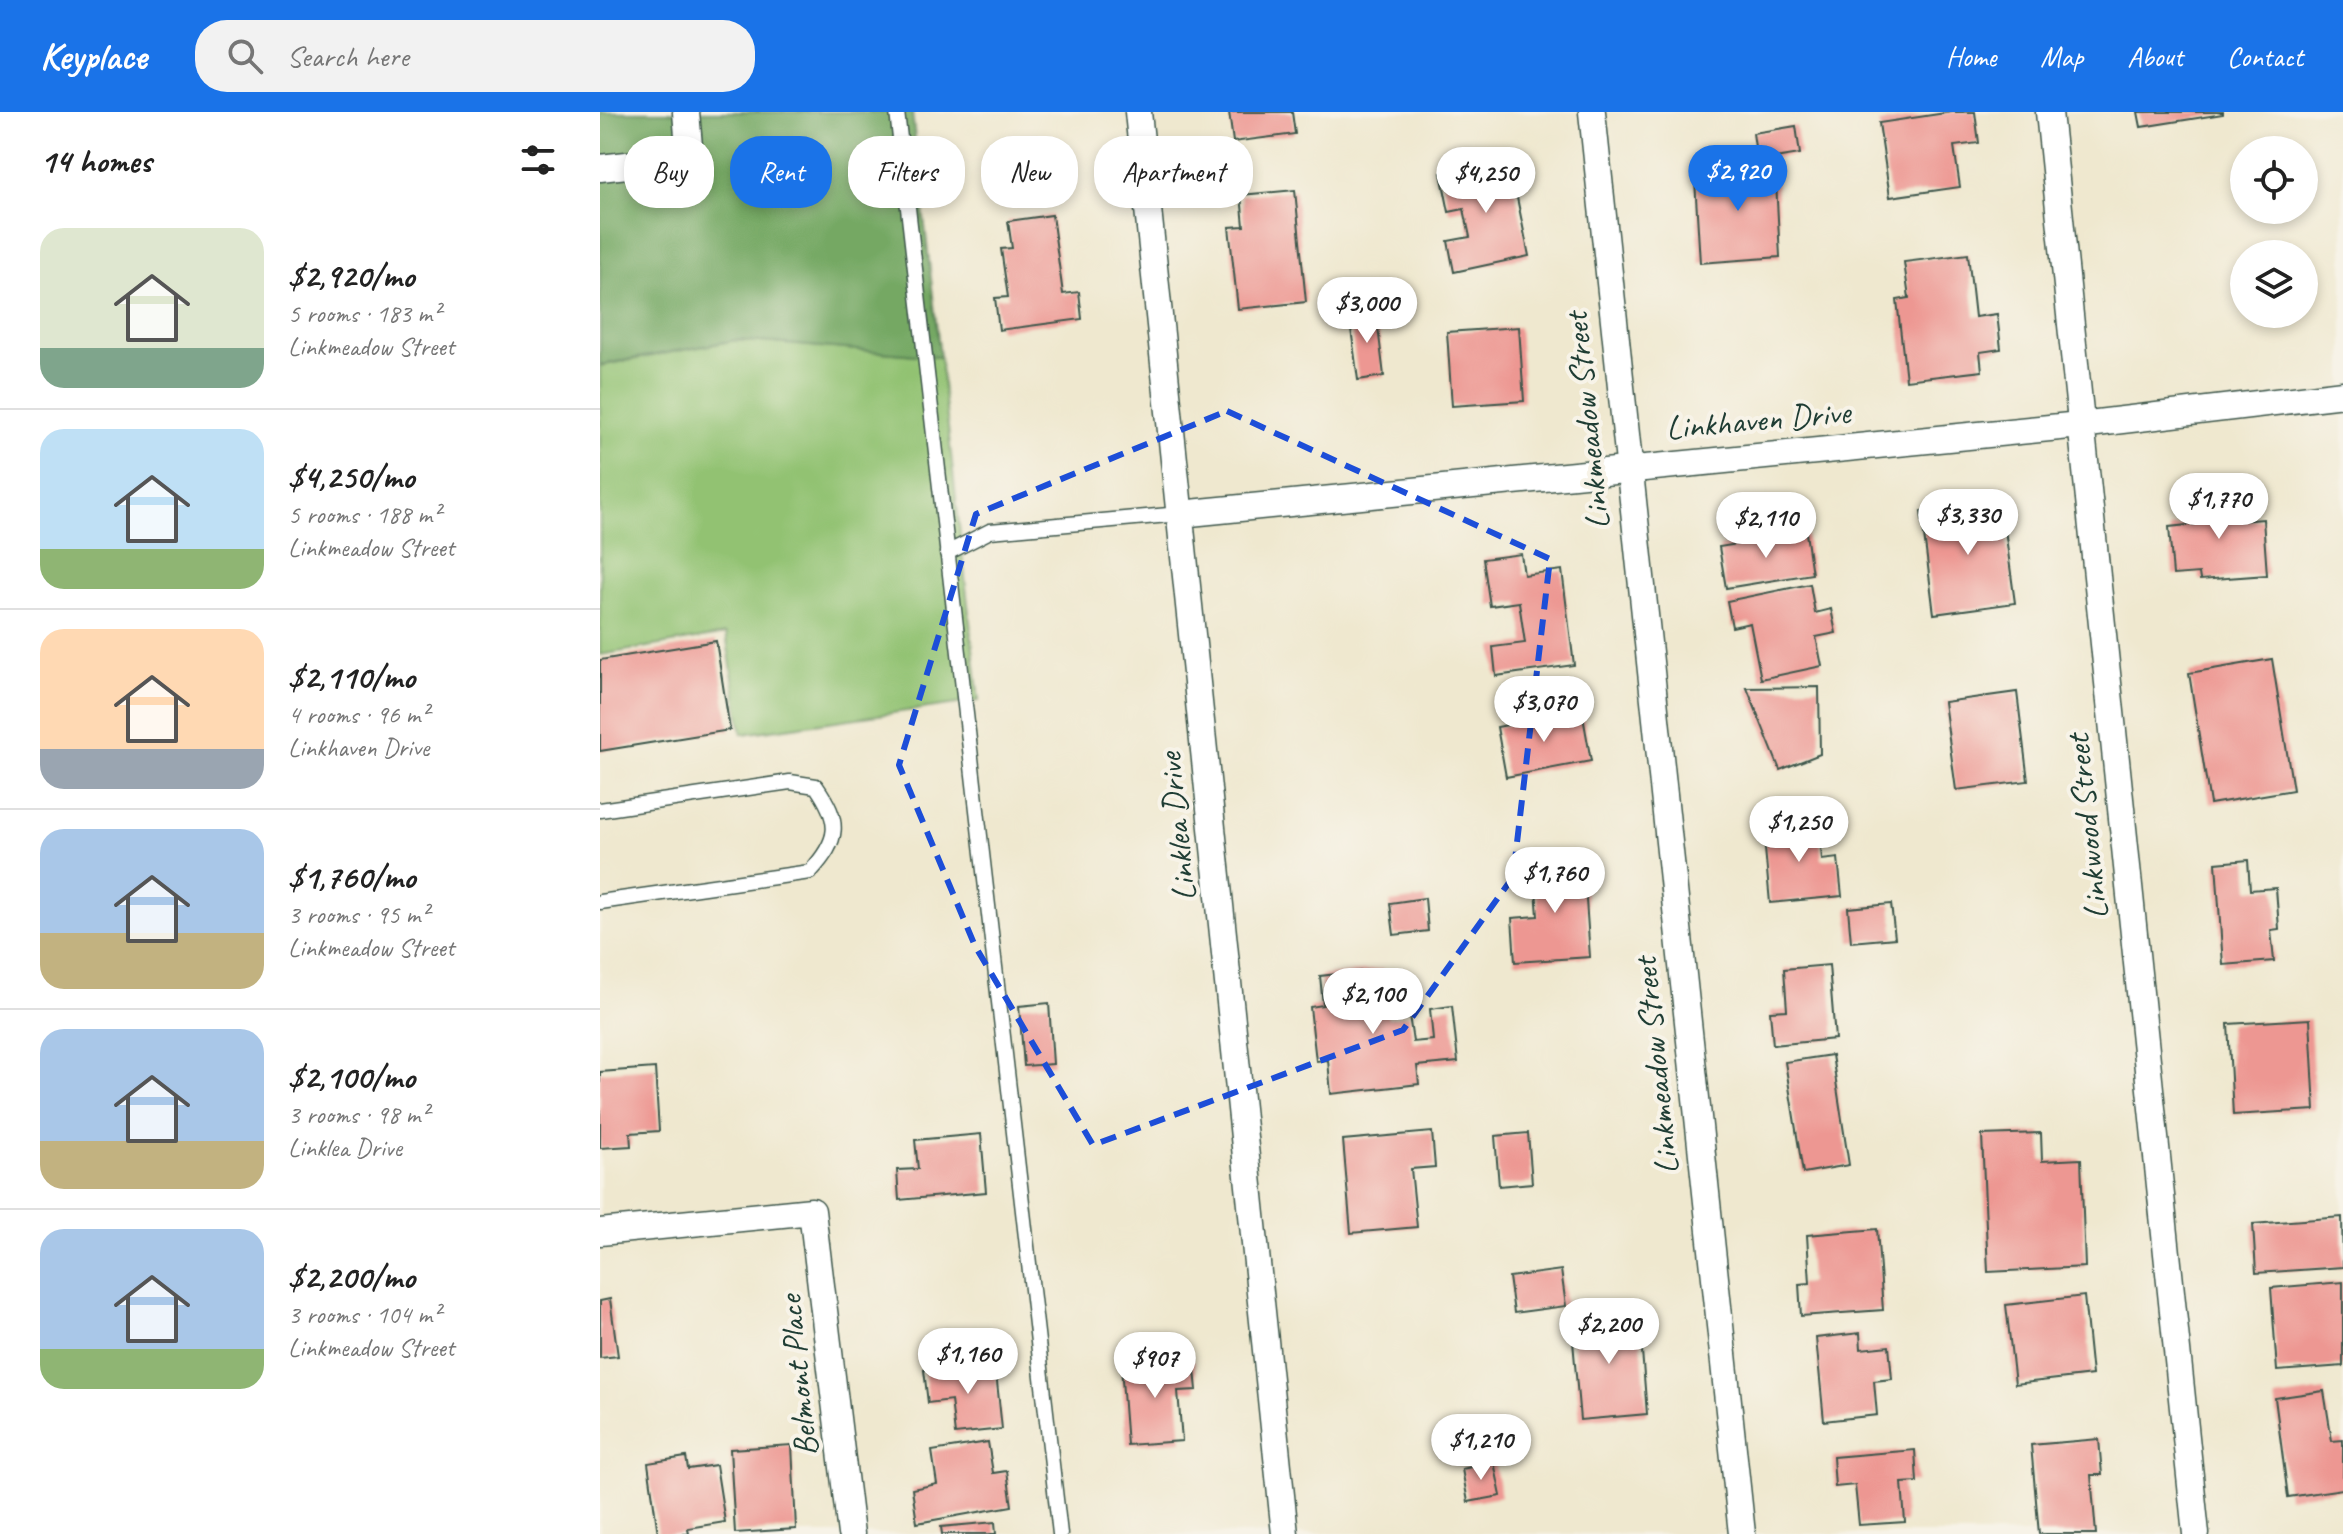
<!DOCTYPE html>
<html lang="en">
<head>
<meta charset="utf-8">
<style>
  body { margin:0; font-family:Caveat,sans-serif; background:#f2f2f2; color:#222; height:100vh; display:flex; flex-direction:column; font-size:30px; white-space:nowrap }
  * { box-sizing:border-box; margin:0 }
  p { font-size:26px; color:#767676 }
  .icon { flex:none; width:44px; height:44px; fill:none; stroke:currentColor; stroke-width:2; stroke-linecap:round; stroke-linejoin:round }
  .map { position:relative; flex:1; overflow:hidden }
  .side { display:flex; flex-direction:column; background:#fff; width:600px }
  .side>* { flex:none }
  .hud { position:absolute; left:24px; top:24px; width:760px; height:72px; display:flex; gap:16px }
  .tools { position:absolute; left:1630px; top:24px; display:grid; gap:16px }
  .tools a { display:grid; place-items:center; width:88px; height:88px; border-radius:50%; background:#fff; box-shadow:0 4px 12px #0003; font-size:40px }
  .price { position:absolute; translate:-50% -68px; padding:0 18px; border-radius:28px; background:#fff; color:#222; font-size:26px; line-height:52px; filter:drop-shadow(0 2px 4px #0008) }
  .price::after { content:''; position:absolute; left:50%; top:48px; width:24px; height:18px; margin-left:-12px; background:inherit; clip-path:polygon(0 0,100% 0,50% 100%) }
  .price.on { background:#1a73e8; color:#fff }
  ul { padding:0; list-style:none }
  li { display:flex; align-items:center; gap:24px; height:200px; padding:0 40px }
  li+li { border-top:2px solid #e0e0e0 }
  li span { display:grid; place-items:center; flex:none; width:224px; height:160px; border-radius:24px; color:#555 }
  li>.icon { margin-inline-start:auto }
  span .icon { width:96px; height:96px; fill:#fffc; stroke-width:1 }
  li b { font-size:34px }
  h2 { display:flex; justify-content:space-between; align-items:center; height:96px; padding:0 40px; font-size:34px }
  .pill { padding:0 28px; border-radius:32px; background:#fff; box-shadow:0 4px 12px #0003; font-size:28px; line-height:72px }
  .pill.on { background:#1a73e8; color:#fff }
  header { display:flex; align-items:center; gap:48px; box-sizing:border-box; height:112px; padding:0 40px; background:#1a73e8; color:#fff }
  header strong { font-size:38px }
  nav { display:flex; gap:44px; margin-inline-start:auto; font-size:28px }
  .search { width:560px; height:72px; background:#f2f2f2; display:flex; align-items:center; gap:20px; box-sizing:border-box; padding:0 28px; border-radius:32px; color:#767676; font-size:30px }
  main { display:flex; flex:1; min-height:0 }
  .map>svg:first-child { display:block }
  .green { fill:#92c272; stroke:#588053; stroke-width:2 }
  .forest { fill:#75a864; stroke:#4a724c; stroke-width:2 }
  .building { fill:#ed9792 }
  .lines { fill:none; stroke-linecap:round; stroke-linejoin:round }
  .lane-casing { stroke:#3e574b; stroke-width:17 }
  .street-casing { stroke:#3e574b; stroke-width:29 }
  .lane { stroke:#fff; stroke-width:14 }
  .street { stroke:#fff; stroke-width:26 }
  .marked { fill:none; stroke:#1d4ed8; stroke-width:6; stroke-dasharray:16 10; stroke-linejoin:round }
  .labels { text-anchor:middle; stroke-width:8; stroke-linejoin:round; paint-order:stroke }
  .street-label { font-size:34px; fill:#1f3d34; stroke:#f7f3e8 }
</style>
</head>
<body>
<header>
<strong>Keyplace</strong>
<div class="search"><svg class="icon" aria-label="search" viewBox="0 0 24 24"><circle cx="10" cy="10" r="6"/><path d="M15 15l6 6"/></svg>Search here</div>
<nav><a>Home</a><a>Map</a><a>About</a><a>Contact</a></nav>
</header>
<main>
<section class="side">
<h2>14 homes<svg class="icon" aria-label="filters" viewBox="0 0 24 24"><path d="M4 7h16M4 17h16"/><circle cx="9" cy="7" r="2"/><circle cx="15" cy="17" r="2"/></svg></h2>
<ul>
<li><span style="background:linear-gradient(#dfe7d0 75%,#7fa58c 0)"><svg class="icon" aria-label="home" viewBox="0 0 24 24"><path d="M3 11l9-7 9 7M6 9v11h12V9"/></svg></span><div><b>$2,920/mo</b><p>5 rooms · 183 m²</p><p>Linkmeadow Street</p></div></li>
<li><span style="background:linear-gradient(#bfe0f5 75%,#8fb573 0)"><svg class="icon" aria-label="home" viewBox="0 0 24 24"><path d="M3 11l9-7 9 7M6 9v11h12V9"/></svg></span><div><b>$4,250/mo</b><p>5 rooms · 188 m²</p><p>Linkmeadow Street</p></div></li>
<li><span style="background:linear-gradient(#ffd9b3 75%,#9aa5b1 0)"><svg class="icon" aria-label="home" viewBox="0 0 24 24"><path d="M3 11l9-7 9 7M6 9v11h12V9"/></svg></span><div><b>$2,110/mo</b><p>4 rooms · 96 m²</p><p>Linkhaven Drive</p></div></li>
<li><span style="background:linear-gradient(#a9c7e8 65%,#c2b280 0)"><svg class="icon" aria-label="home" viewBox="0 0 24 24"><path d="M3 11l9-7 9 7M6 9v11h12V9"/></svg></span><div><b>$1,760/mo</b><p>3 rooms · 95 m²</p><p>Linkmeadow Street</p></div></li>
<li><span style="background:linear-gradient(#a9c7e8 70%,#c2b280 0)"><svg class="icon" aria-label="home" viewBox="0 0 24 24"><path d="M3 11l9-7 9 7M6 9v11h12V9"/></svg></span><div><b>$2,100/mo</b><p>3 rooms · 98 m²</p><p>Linklea Drive</p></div></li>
<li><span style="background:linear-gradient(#a9c7e8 75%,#8fb573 0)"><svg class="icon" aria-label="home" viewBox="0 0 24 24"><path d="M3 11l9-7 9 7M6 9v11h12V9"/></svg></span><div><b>$2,200/mo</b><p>3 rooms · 104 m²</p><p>Linkmeadow Street</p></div></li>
</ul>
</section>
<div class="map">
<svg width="1743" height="1422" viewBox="0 0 1743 1422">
  <rect width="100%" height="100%" fill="#f7f3e8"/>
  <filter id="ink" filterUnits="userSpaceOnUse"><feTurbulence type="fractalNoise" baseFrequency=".0125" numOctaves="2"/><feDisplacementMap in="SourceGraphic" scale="16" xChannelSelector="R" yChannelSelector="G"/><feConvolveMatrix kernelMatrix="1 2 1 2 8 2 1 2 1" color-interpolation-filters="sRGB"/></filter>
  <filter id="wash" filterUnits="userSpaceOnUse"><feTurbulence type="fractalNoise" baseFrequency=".006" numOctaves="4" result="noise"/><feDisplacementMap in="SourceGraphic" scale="32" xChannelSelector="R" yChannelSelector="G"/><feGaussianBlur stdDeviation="1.8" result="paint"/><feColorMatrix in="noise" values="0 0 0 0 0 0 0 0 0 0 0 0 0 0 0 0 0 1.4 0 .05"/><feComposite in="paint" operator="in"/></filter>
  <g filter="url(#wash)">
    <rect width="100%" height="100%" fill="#efe8cf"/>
    <!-- green -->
    <polygon class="green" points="136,228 340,245 379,589 142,622 126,522 0,543 0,254"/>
    <!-- forest -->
    <polygon class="forest" points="0,0 312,0 340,245 136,228 0,253"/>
    <g id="blocks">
      <!-- building -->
      <g class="building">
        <polygon points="629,0 692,0 695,22 633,30"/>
        <polygon points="1352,0 1375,0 1379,31 1354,34 1360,75 1290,85 1279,11"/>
        <polygon points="1538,0 1623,0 1623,2 1541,15"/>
        <polygon points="1196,14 1200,42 1157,49 1153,21"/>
        <polygon points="909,47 929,144 854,160 848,129 870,125 864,97 849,100 841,61"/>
        <polygon points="1151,47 1151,53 1175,51 1180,145 1100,151 1095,68 1121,65 1120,49"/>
        <polygon points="695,78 706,190 638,197 629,115 644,114 641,83"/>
        <polygon points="452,103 463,182 479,180 482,207 399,218 395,186 408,185 401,137 412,136 408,109"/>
        <polygon points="1368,142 1375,205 1397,202 1401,237 1380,240 1382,259 1306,268 1297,188 1309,186 1304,150"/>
        <polygon points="776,199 784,264 758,268 749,202"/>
        <polygon points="919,215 924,289 852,294 847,220"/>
        <polygon points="1639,380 1640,409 1663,407 1667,463 1600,468 1599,461 1573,463 1569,415 1597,412 1594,384"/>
        <polygon points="1401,388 1415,491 1334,502 1321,399"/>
        <polygon points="1206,421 1212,462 1126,476 1119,435"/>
        <polygon points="921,442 924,463 962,458 974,553 896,564 893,535 925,531 919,490 890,494 883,447"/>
        <polygon points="1210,472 1215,501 1231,497 1236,521 1216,525 1222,554 1161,567 1150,511 1132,515 1127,489"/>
        <polygon points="116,529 130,618 0,639 0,548"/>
        <polygon points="1672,547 1693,678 1610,692 1589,561"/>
        <polygon points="1219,575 1220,642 1180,658 1147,576"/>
        <polygon points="1417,580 1428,669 1356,678 1344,590"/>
        <polygon points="982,599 991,649 906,665 897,615"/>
        <polygon points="1219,709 1222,748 1238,746 1242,784 1170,791 1163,715"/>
        <polygon points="983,745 990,845 915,850 912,806 938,804 934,749"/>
        <polygon points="1648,748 1650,778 1676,776 1679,817 1671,818 1674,849 1623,853 1616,751"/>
        <polygon points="825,786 828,819 794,823 790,791"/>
        <polygon points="1291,792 1295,826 1251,830 1248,796"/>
        <polygon points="1229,853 1235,927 1173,933 1170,899 1187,898 1184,857"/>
        <polygon points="782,857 788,906 809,903 813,930 833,928 830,897 852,894 858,950 817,954 819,972 731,982 728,948 716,949 710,895 723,893 720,864"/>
        <polygon points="449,891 453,952 424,954 419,894"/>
        <polygon points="1710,907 1715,998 1633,1003 1628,912"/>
        <polygon points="1232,943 1249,1053 1203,1061 1185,950"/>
        <polygon points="55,956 59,1019 30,1021 31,1034 0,1036 0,960"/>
        <polygon points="832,1020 835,1055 811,1057 817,1115 751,1121 743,1028"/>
        <polygon points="928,1021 932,1071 899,1074 895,1024"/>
        <polygon points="1441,1021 1442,1049 1481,1047 1485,1155 1388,1160 1382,1023"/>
        <polygon points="381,1022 386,1080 299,1088 297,1058 318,1057 315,1028"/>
        <polygon points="1742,1105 1743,1155 1656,1161 1653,1112"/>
        <polygon points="1277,1117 1283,1198 1201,1204 1199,1172 1210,1171 1207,1123"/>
        <polygon points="961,1158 966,1194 914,1201 909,1165"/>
        <polygon points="1743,1170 1743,1254 1677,1259 1671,1176"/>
        <polygon points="1484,1184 1492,1263 1415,1272 1406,1193"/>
        <polygon points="10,1187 18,1244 0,1246 0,1189"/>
        <polygon points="1039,1201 1047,1302 980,1308 971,1207"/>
        <polygon points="1260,1221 1261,1237 1289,1234 1292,1267 1274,1269 1277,1303 1224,1309 1216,1226"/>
        <polygon points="594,1248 597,1278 578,1279 582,1329 527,1333 521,1254"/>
        <polygon points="395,1251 402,1317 355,1322 351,1288 328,1291 324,1258"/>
        <polygon points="1724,1279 1732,1329 1743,1328 1743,1377 1688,1385 1675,1286"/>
        <polygon points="1499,1327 1502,1363 1491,1363 1496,1422 1439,1422 1431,1333"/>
        <polygon points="388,1330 393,1361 407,1359 412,1394 317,1411 312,1377 337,1372 332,1339"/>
        <polygon points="192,1333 196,1417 135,1421 130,1337"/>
        <polygon points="1315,1338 1317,1370 1302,1371 1305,1410 1259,1413 1255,1373 1235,1375 1233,1345"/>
        <polygon points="86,1345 88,1357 116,1353 125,1410 88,1416 89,1422 58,1422 48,1351"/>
        <polygon points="894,1350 901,1384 868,1390 862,1357"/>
        <polygon points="395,1410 396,1422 342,1422 341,1415"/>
      </g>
    </g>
  </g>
  <g filter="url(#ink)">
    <use href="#blocks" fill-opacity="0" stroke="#3e574b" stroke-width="2"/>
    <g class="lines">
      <!-- lane casing -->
      <g class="lane-casing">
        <g id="lane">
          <polyline points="297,0 460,1422"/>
          <polyline points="347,441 390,419 580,402"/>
          <path d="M 0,698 L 190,670 L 216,674 C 241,710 240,727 210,760 L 0,790"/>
        </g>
      </g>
      <!-- street casing -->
      <g class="street-casing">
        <g id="street">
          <polyline points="538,0 685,1422"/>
          <polyline points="992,0 1142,1422"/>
          <polyline points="1449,0 1596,1422"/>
          <polyline points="0,56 90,46 86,0"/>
          <polyline points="580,402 1480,313 1743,282"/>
          <polyline points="0,1120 212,1099 251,1422"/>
        </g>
      </g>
      <!-- lane -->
      <use href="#lane" class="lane"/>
      <!-- street -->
      <use href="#street" class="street"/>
    </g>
  </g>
  <!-- marked area -->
  <path class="marked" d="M 627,299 L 950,447 L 913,765 L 803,918 L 493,1033 L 375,834 L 299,653 L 376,402 Z"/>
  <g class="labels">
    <!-- street labels -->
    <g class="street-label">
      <text transform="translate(1158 307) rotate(-5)" y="12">Linkhaven Drive</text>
      <text transform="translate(986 309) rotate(-96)" y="12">Linkmeadow Street</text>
      <text transform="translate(576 715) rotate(-96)" y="12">Linklea Drive</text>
      <text transform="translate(1486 715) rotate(-96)" y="12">Linkwood Street</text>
      <text transform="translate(1055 954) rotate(-96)" y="12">Linkmeadow Street</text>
      <text transform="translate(197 1264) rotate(-96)" y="12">Belmont Place</text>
    </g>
  </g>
</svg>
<div class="tools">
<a><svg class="icon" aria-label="locate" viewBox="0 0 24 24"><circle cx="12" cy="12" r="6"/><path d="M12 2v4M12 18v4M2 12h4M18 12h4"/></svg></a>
<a><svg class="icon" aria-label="layers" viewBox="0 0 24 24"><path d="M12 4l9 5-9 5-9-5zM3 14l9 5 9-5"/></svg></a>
</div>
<b class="price on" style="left:1138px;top:101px">$2,920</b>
<b class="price" style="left:886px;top:103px">$4,250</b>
<b class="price" style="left:767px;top:233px">$3,000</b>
<b class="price" style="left:1619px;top:429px">$1,770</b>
<b class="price" style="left:1368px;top:445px">$3,330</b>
<b class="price" style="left:1166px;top:448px">$2,110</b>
<b class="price" style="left:944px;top:632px">$3,070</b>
<b class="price" style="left:1199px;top:752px">$1,250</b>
<b class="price" style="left:955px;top:803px">$1,760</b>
<b class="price" style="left:773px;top:924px">$2,100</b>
<b class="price" style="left:1009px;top:1254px">$2,200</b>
<b class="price" style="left:368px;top:1284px">$1,160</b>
<b class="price" style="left:555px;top:1288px">$907</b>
<b class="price" style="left:881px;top:1370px">$1,210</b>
<div class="hud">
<a class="pill">Buy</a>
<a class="pill on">Rent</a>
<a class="pill">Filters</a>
<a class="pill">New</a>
<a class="pill">Apartment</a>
</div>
</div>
</main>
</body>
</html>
